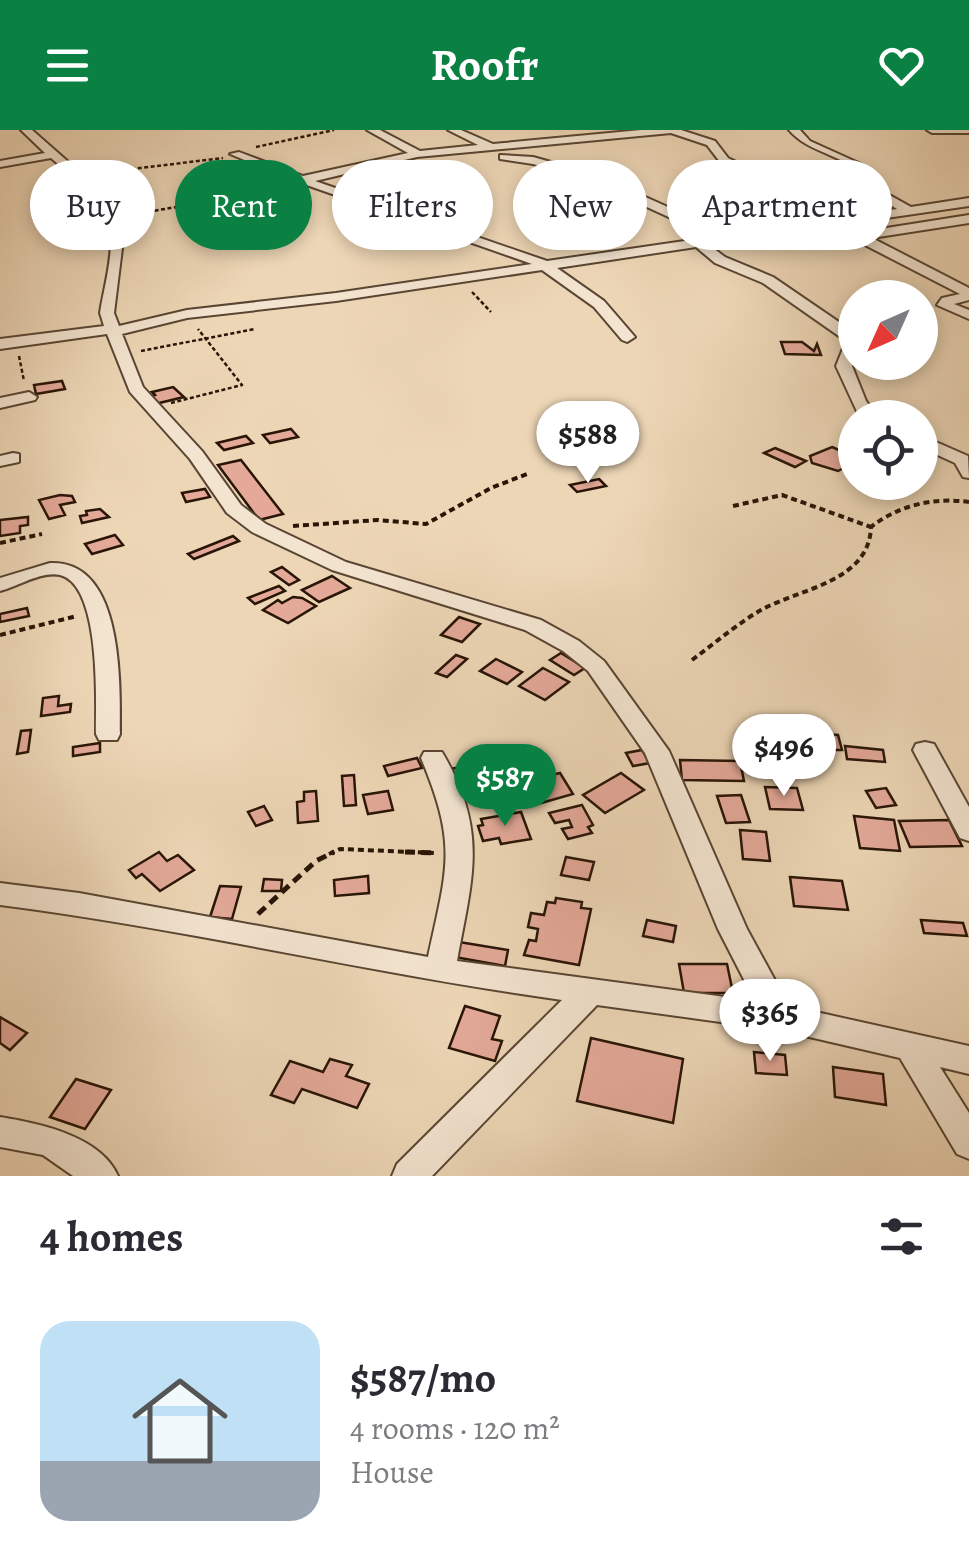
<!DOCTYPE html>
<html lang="en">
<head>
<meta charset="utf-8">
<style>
  body { margin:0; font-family:Alegreya,serif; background:#f7f7f7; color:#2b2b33; height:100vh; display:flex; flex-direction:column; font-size:38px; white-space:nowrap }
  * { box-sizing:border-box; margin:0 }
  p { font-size:32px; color:#7c7c81 }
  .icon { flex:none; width:55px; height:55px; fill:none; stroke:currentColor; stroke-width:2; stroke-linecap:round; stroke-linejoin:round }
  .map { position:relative; height:1046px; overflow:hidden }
  .details { display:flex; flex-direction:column; background:#fff; flex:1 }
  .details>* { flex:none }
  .banner { position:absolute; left:30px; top:30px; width:910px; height:90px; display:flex; gap:20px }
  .needle { width:65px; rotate:225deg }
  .controls { position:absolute; left:838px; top:150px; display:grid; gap:20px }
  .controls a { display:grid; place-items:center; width:100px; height:100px; border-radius:50%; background:#fff; box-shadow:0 5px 15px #0003; font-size:50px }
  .price { position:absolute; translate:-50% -85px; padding:0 22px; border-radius:35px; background:#fff; color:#222; font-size:32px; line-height:65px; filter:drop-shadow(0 2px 5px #0008) }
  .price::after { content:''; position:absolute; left:50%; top:60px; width:30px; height:22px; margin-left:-15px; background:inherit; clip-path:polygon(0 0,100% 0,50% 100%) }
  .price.active { background:#0b8043; color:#fff }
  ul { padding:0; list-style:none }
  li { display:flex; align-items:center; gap:30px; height:250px; padding:0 40px }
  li+li { border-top:2px solid #e1e1e2 }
  li span { display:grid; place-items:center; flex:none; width:280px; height:200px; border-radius:30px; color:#555 }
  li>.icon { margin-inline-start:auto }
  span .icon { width:120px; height:120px; fill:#fffc; stroke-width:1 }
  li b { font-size:42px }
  h2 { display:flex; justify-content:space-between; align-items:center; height:120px; padding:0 40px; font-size:42px }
  .chip { padding:0 35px; border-radius:45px; background:#fff; box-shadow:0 5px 15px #0003; font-size:35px; line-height:90px }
  .chip.active { background:#0b8043; color:#fff }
  header { display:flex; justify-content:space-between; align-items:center; height:130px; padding:0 40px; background:#0b8043; color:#fff; font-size:45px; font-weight:700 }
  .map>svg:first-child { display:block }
  .building { fill:#e4a999; stroke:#281506; stroke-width:2.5 }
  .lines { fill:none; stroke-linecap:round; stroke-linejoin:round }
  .minor-casing { stroke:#594532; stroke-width:4 }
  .path-far2 { stroke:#281506; stroke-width:2.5; stroke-dasharray:4 2.5; stroke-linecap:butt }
  .path-far1 { stroke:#281506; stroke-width:4; stroke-dasharray:6 4; stroke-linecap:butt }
  .path { stroke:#281506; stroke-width:5; stroke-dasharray:10 6; stroke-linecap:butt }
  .minor { fill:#f3e4d0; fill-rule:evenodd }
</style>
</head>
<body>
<header><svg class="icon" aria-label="menu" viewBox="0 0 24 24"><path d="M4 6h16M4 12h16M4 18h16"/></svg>Roofr<svg class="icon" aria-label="heart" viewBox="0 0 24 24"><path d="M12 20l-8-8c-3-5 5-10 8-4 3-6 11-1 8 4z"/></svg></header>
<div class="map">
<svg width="969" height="1046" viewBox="0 0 969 1046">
  <rect width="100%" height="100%" fill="#edd6b6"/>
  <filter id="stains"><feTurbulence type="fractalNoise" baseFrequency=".002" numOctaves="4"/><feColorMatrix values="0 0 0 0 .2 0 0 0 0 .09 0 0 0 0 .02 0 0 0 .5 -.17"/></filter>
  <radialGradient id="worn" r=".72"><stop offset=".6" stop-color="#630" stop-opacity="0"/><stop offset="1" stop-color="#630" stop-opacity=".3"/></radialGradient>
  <!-- building -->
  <g class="building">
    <polygon points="781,212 802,212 814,221 817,214 821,225 785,224"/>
    <polygon points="62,251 65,259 36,264 34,255"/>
    <polygon points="173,257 184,267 155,274 149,267 155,265 152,262"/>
    <polygon points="291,299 298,307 270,313 263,305"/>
    <polygon points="246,306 253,313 224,320 217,313"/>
    <polygon points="832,317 855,327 855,332 838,341 812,333 810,326"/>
    <polygon points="775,318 806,331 795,337 764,323"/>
    <polygon points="241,330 283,384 259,390 218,335"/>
    <polygon points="599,349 606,356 577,362 570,355"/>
    <polygon points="205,359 210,367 186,372 182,363"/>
    <polygon points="60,365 72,366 75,372 60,375 65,385 49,389 39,370"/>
    <polygon points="100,379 109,387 82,393 80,386 87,385 86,381"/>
    <polygon points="28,387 28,395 20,396 20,403 0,406 0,390"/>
    <polygon points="115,405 123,415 92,424 85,414"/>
    <polygon points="233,406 239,411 194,429 188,424"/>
    <polygon points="282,437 299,450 289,455 271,442"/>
    <polygon points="332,446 350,458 319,472 302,460"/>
    <polygon points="279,456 285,461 255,474 248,468"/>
    <polygon points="293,467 302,468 316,476 288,493 263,480 278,470 282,473"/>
    <polygon points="27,478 29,486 0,492 0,484"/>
    <polygon points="459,487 480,494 462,512 441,505"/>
    <polygon points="561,523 585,538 574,545 550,530"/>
    <polygon points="456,525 467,529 447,547 436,543"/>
    <polygon points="496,529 522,542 507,554 480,541"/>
    <polygon points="543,538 569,552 545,570 519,556"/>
    <polygon points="59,566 58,576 71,574 70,582 41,586 43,568"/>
    <polygon points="31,600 28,622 17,624 21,601"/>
    <polygon points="824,604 838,605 842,620 828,620"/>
    <polygon points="100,613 100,622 73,626 73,617"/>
    <polygon points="845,616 883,620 885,632 847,629"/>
    <polygon points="642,620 650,633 633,636 626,623"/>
    <polygon points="417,628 422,638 388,646 384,636"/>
    <polygon points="680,630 740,631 744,651 682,650"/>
    <polygon points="485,633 495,655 484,658 487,665 471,668 468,662 454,665 444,640"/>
    <polygon points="560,643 573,664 527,677 514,654"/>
    <polygon points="621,643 644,660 605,683 583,665"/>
    <polygon points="354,645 356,675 344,676 342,646"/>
    <polygon points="765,657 797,658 803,680 770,679"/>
    <polygon points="886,658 896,675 876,678 866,661"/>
    <polygon points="316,661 318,691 298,693 297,672 304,671 304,662"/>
    <polygon points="388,661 393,680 368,684 363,665"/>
    <polygon points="741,665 750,692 726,693 717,666"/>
    <polygon points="582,675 593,695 588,697 592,703 568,709 562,699 572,697 569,690 555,693 549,683"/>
    <polygon points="264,676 272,690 256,696 248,682"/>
    <polygon points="521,682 531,709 501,714 499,708 483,711 478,696 483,695 481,689"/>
    <polygon points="854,686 894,690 900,721 860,718"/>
    <polygon points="949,690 962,716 910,717 899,691"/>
    <polygon points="740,700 766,702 770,731 743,729"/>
    <polygon points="159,722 167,731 178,725 194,740 160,761 142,744 136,748 129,740"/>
    <polygon points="566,727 594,732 589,750 561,745"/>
    <polygon points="368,746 369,763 335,766 334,750"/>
    <polygon points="790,747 842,751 848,780 794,776"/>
    <polygon points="264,749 282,750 281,761 262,761"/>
    <polygon points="220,756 241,757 232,789 210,787"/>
    <polygon points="556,768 582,772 581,778 591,779 579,835 524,825 529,810 536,811 538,799 528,797 531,783 544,785 547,772 555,773"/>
    <polygon points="647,790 676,796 673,812 643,806"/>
    <polygon points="921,790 963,793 967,806 924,803"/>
    <polygon points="453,811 508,820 505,836 449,826"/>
    <polygon points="679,834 727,834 733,863 684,863"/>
    <polygon points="465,876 500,886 492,909 502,911 495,931 449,918"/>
    <polygon points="0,887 27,903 10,920 0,913"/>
    <polygon points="591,908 683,929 673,993 577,971"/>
    <polygon points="754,922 785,925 787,945 756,943"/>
    <polygon points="330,929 352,935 346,946 369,954 357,978 302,959 294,973 271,965 290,931 323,942"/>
    <polygon points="833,937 883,944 886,975 835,967"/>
    <polygon points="76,949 111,960 85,999 50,987"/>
  </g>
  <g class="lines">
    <!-- minor casing -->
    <g class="minor-casing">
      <g id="minor">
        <path d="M 21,0 L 32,0 L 107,66 L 121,87 L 124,102 L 114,183 L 119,196 L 187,180 L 336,163 L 532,134 L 298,52 L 230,24 L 239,22 L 303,46 L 408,23 L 367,0 L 380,0 L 420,21 L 478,15 L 448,0 L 461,0 L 493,14 L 641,0 L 681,0 L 715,11 L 728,28 L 787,57 L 831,89 L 897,79 C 875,66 874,57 857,41 C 837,23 808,22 789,0 L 800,0 L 810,11 L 863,35 L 884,62 L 911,77 L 969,68 L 969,76 L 845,94 L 861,102 L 969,85 L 969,93 L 872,108 L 969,158 L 969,170 L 954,174 L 969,180 L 969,189 L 937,175 L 942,168 L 960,164 L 830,97 L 709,115 L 725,127 L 773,147 L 855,203 L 852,236 L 866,271 L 878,288 L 860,288 L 836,236 L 846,211 L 763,153 L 715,133 L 696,117 L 557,138 L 604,171 L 635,207 L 627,212 L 622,210 L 594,177 L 542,140 L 336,171 L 187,188 L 122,204 L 143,257 L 202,321 L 241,375 L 266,394 L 346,432 L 541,490 L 579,511 L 604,531 L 669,621 L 747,799 L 789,876 L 969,916 L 969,944 L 940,937 L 969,983 L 969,1029 L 957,1024 L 900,928 L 779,900 L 597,875 L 432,1046 L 392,1046 L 397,1034 L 562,870 C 374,844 189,799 0,775 L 0,753 L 79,763 L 428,827 C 447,738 458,716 421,628 L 424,622 L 442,622 C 489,701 472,748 457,831 L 755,871 L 718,799 L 645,623 L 588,541 L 563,521 L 525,500 L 332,440 L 252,402 L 227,383 L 190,329 L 130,262 L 107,204 L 0,219 L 0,209 L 104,196 L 100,183 C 105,149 123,99 98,70 C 85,54 67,42 51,28 L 0,37 L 0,31 L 45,23 ZM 671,3 L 707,15 L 720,32 L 779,61 L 818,91 L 728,104 L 594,44 L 533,27 L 500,25 L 500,29 L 533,34 L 586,49 L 712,107 L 547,131 L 315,51 L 417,27 Z"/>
        <polygon points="927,0 969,0 969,3 932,3"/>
        <polygon points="29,262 37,267 35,270 0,278 0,268"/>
        <polygon points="920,305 968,326 969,348 963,347 955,333 920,317"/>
        <polygon points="13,323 19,324 19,332 0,336 0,326"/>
        <path d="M 50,433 C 124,430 120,553 120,604 L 117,610 L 99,610 L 96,604 C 96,571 101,455 60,445 C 41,441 17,457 0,461 L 0,448 Z"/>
        <polygon points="925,612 934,614 969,677 969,711 960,708 913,620 916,614"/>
        <path d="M 0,987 C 38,993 101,1006 118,1046 L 73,1046 L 43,1025 L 0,1017 Z"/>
      </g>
    </g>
    <!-- path-far2 -->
    <g class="path-far2">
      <polyline points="256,17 334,0"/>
      <polyline points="99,43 223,28"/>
      <polyline points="129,85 253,64 275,54"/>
      <polyline points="472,162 491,182"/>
      <polyline points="141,221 255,199"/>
      <polyline points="19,226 24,251"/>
      <polyline points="171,273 242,255 198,199"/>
    </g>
    <!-- path-far1 -->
    <g class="path-far1">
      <polyline points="733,376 782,365 871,397"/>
      <polyline points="293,396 378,390 426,394 491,358 527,344"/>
      <polyline points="0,413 42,404"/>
      <polyline points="0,505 77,486"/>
      <path d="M 692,530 C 715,513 737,494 761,480 C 801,458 869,452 871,397 C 899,375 934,367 969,372"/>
      <polyline points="329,724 340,719 435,723"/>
    </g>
    <!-- path -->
    <g class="path">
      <polyline points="405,722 435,723"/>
      <polyline points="258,784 316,731 334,722"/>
    </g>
    <!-- minor -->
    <use href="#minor" class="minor"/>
  </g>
  <rect width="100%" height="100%" filter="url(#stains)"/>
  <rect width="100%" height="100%" fill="url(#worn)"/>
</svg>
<div class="controls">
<a><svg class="needle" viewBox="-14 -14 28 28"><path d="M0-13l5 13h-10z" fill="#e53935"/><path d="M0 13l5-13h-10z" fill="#7c7c81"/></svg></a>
<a><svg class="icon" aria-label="locate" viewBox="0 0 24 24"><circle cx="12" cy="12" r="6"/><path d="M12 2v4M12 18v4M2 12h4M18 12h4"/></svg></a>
</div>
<b class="price" style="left:588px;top:356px">$588</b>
<b class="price" style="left:784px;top:669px">$496</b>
<b class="price active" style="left:505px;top:699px">$587</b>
<b class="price" style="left:770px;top:934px">$365</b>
<div class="banner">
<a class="chip">Buy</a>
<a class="chip active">Rent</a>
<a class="chip">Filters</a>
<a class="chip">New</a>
<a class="chip">Apartment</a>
</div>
</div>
<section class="details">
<h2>4 homes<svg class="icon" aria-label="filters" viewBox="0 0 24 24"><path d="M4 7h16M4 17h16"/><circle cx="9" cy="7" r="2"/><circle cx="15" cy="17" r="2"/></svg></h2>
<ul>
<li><span style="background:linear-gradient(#bfe0f5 70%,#9aa5b1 0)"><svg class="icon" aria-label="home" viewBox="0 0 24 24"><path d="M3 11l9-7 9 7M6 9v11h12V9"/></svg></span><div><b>$587/mo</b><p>4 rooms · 120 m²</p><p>House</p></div></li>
</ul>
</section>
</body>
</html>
